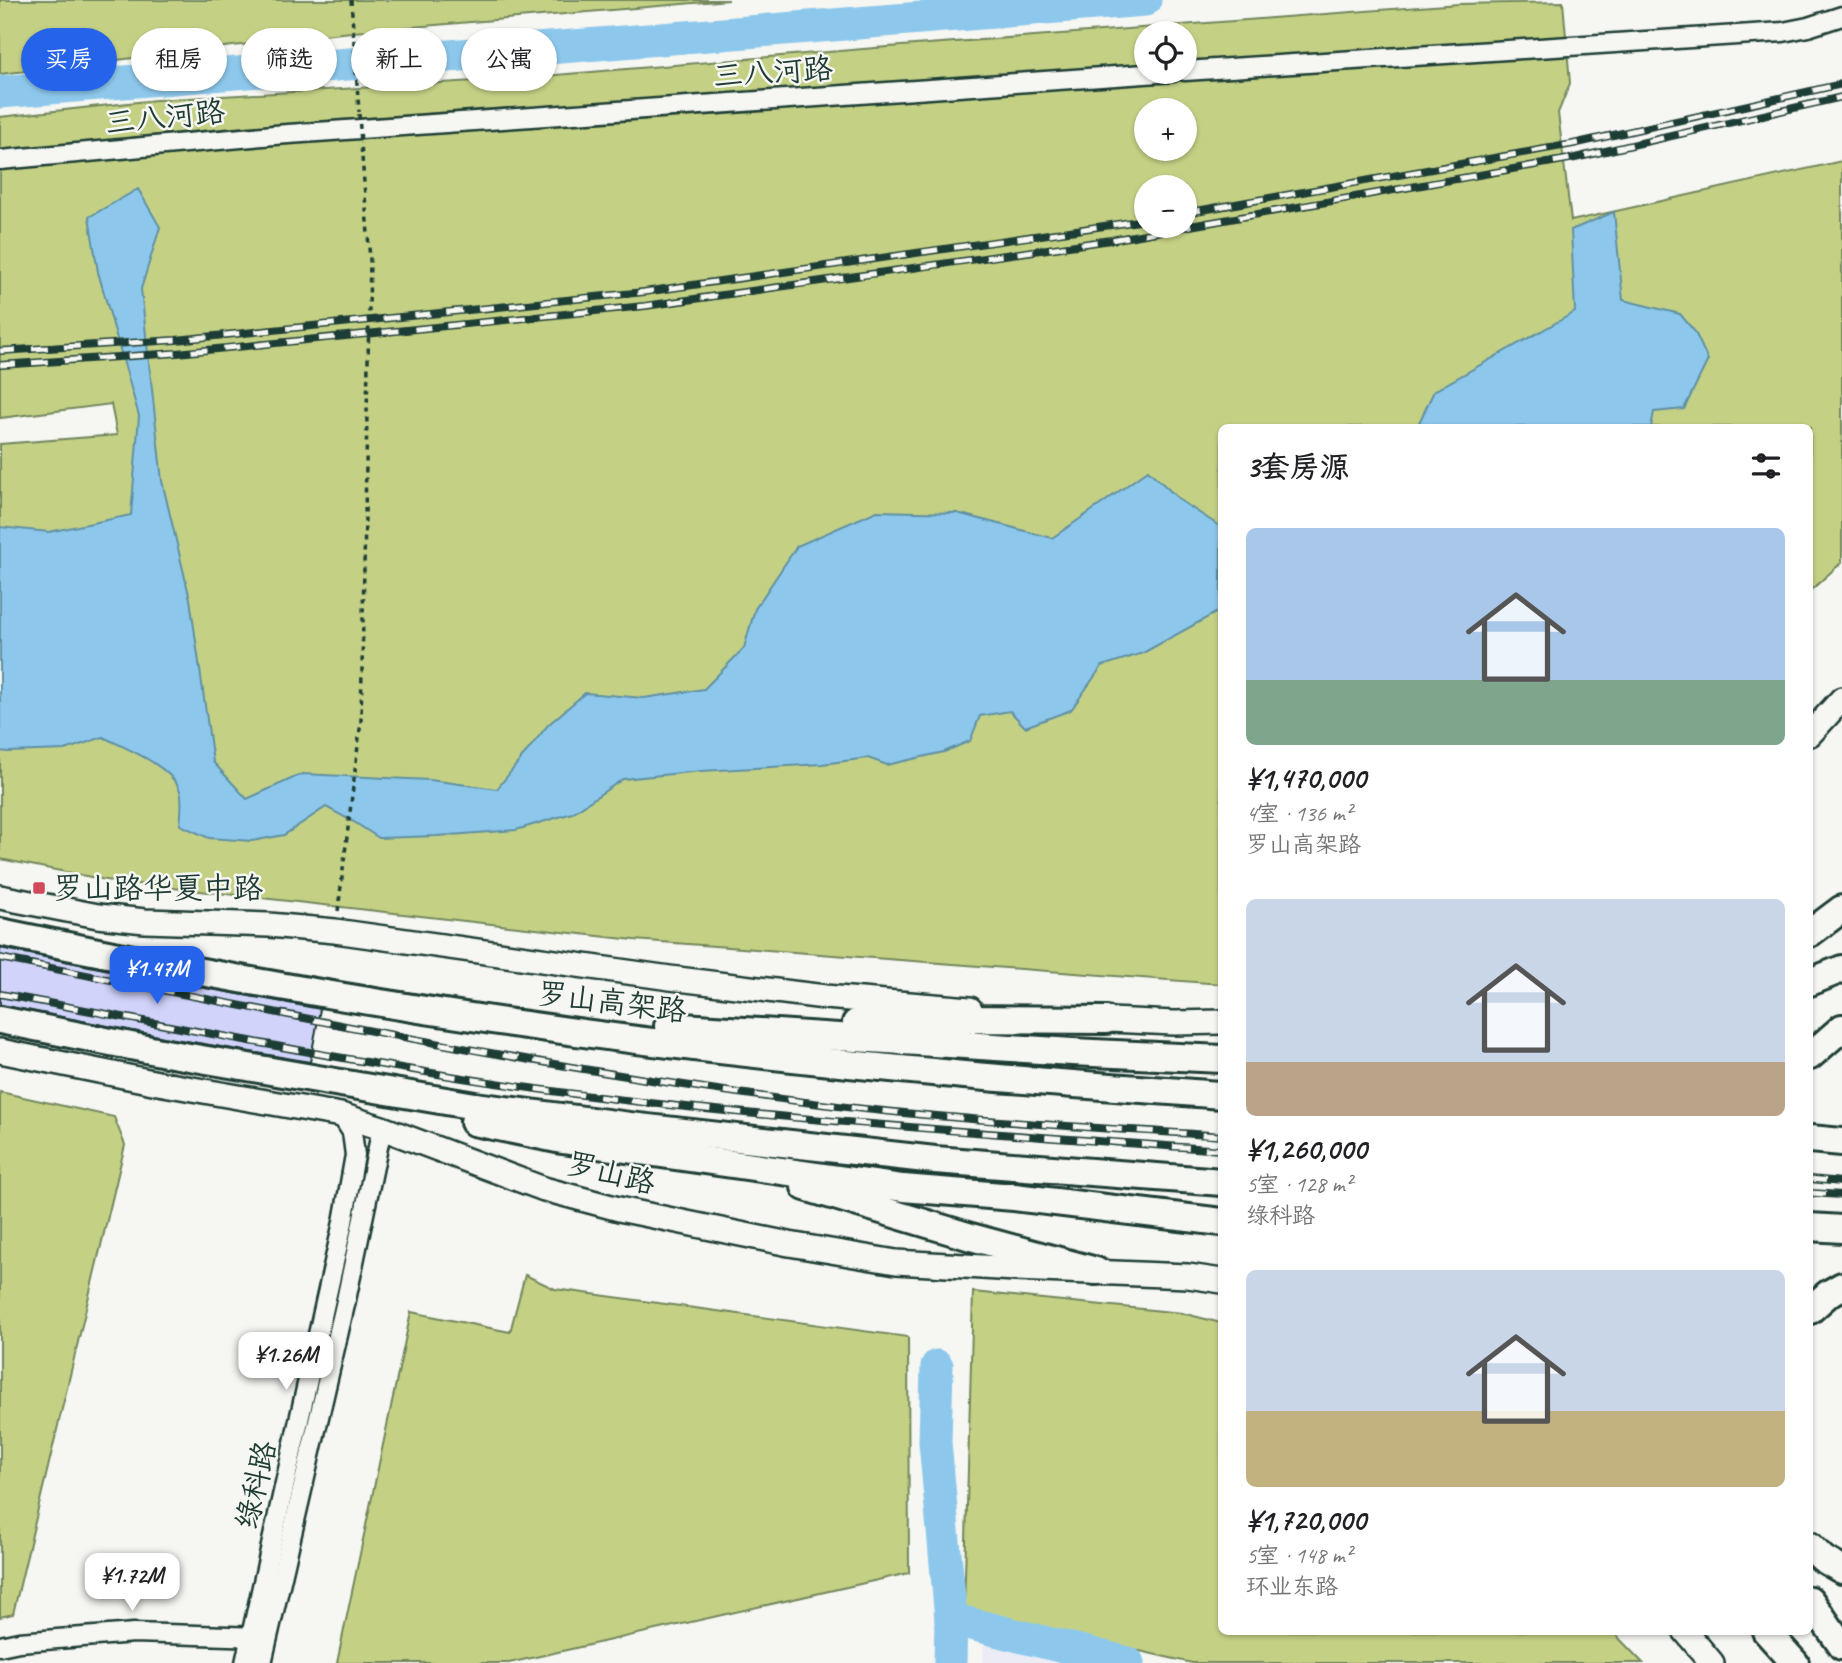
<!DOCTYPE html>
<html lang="zh">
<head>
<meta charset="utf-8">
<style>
  body { margin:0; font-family:Caveat,"LXGW WenKai TC",sans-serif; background:#f2f2f2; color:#202124; height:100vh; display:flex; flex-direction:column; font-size:26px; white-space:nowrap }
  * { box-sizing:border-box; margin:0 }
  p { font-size:23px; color:#757577 }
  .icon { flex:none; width:38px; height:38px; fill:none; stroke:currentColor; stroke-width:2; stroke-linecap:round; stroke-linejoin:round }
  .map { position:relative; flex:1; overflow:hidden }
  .panel { position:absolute; left:1218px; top:424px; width:595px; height:1211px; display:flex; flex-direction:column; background:#fff; border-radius:10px; box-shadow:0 2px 5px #0004 }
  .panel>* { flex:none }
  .banner { position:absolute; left:21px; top:28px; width:665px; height:63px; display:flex; gap:14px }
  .fabs { position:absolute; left:1134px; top:21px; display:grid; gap:14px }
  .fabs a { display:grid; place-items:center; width:63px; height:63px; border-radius:50%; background:#fff; box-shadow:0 2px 5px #0004; font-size:35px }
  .price { position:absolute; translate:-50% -60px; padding:0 16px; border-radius:14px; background:#fff; color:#222; font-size:23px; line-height:46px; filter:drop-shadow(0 2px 4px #0008) }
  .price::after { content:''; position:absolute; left:50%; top:42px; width:21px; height:16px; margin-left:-10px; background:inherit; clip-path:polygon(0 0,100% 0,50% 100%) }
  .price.selected { background:#2563eb; color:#fff }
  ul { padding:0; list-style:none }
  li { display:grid; align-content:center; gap:14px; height:371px; padding:0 28px }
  li span { display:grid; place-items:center; height:217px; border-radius:10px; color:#555 }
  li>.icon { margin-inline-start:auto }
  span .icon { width:126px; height:126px; fill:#fffc; stroke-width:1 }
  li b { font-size:30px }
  h2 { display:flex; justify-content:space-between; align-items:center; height:84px; padding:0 28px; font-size:30px }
  .pill { padding:0 24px; border-radius:32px; background:#fff; box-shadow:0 2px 5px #0004; font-size:24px; line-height:63px }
  .pill.selected { background:#2563eb; color:#fff }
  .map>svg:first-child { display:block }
  .built { fill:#ebecf5 }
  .green { fill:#c4d185; stroke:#72875c; stroke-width:2; fill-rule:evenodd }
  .water { fill:#8dc8ec; stroke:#6190a2; stroke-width:2 }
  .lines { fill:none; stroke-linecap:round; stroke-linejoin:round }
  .river { stroke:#8dc8ec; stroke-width:33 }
  .building { fill:#d1d3fb; stroke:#1f3d34; stroke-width:2 }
  .minor-casing { stroke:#1f3d34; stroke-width:23 }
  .major-casing { stroke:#1f3d34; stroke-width:28 }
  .highway-casing { stroke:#1f3d34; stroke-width:32 }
  .path { stroke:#1f3d34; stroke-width:3.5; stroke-dasharray:5 5; stroke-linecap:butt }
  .minor { stroke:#f6f6f2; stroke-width:18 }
  .major { stroke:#f6f6f2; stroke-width:23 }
  .highway { stroke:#f6f6f2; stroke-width:26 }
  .rail-casing { stroke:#1f3d34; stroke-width:8 }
  .rail { stroke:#f6f6f2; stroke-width:5; stroke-dasharray:16; stroke-linecap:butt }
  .path-bridge { stroke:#1f3d34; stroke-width:3.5; stroke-dasharray:5 5; stroke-linecap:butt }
  .poi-dot { fill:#d1495b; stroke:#f6f6f2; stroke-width:2.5 }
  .labels { text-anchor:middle; stroke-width:5; stroke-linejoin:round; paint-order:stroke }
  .street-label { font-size:30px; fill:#1f3d34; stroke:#f6f6f2 }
  .poi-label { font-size:30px; fill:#1f3d34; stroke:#f6f6f2; text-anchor:start }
</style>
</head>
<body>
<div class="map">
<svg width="1842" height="1663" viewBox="0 0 1842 1663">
  <rect width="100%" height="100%" fill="#f6f6f2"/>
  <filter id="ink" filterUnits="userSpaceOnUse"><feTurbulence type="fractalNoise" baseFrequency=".0143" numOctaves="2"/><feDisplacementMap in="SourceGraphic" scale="14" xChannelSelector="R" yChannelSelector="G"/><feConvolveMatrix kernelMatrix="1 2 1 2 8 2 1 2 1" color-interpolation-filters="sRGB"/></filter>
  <g filter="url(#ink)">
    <!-- built -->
    <polygon class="built" points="984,1636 1094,1663 983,1663"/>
    <!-- green -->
    <g class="green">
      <polygon points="0,0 729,0 341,33 0,74"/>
      <path d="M 1563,2 L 1570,83 L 1558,113 L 1571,221 L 1842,161 L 1842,562 L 1810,591 L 1810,427 L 1222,427 L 1221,984 L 634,940 L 111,881 L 0,859 L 0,444 L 117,435 L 111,404 L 0,418 L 0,117 L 156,100 L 508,79 L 875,48 L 1459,4 ZM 1146,33 L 1185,33 L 1185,72 L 1146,72 ZM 1146,110 L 1185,110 L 1185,149 L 1146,149 ZM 1146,187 L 1185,187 L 1185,226 L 1146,226 Z"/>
      <polygon points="0,1092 114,1117 125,1145 13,1614 0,1617"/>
      <polygon points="525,1275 555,1289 908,1337 909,1573 509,1663 337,1663 411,1312 510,1332"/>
      <polygon points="973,1292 1182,1313 1221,1323 1222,1631 1612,1631 1643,1663 1192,1663 964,1611"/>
    </g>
    <!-- water -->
    <g class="water">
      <path d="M 138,189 L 160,227 L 141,289 L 162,481 L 190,599 L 213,762 L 247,799 L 302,774 L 430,780 L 497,789 L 548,725 L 585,693 L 644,698 L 704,689 L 744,648 L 755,609 L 797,546 L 877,511 L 957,513 L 1052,538 L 1103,503 L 1148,470 L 1181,501 L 1221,527 L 1221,610 L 1143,653 L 1102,666 L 1071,710 L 1025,727 L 1010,711 L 980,716 L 970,741 L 944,752 L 887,765 L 868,758 L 822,764 L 701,771 L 623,779 L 572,813 L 516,830 L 437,836 L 379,838 L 354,822 L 326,807 L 284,835 L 252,841 L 209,838 L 180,825 C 181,815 183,800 180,791 C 172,766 125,748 103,737 L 65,750 L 8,752 L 0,751 L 0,527 L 49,532 L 131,515 L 139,416 L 98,272 L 89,217 Z"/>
      <polygon points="1614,212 1623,300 1680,314 1695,332 1708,360 1684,409 1654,412 1651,427 1417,427 1434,391 1575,312 1571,230"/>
    </g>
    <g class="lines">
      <!-- river -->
      <g class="river">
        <polyline points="0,92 1145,0"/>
        <polyline points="937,1366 935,1442 951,1619 950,1663"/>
        <polyline points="951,1619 1128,1663"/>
      </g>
    </g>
    <!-- building -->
    <polygon class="building" points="0,948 114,971 320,1009 310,1062 169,1038 0,1005"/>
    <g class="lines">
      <!-- minor casing -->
      <g class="minor-casing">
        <g id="minor">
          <polyline points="1185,71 1783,32 1808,27 1842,16"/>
          <polyline points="0,160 274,135 1173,72"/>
          <polyline points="0,1646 19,1642 134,1633 260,1637"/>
          <polyline points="245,1663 343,1222 355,1155 352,1132 341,1115"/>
          <polyline points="262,1663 345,1305 382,1128"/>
        </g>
      </g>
      <!-- major casing -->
      <g class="major-casing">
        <g id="major">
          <polyline points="1810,734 1842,699"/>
          <polyline points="0,897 98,916 145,921 269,925 335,931 670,978 825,997 970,1009"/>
          <polyline points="1088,1019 1174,1023 1222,1022"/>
          <polyline points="0,1051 158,1083 341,1115 382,1128 544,1189 619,1209 789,1244 896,1262 1016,1269 1188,1276 1222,1281"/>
          <polyline points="1685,1631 1712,1663"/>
        </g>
      </g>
      <!-- highway casing -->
      <g class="highway-casing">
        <g id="highway">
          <path d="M 0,932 C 311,998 627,1045 943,1073 C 1036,1082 1129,1088 1222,1095"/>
          <polyline points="1810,933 1842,909"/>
          <polyline points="1810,982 1842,969"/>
          <polyline points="0,1020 166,1053 475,1106 630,1126 935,1160 1222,1182"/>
          <polyline points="856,1023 960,1019 1106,1020"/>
          <polyline points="668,1026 1072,1052 1222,1059"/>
          <polyline points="1810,1056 1842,1028"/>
          <polyline points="474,1122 562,1140 903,1188 1014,1197 1222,1222"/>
          <polyline points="1810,1139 1842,1142"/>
          <polyline points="805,1187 971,1237 1096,1271"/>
          <polyline points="1810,1227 1842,1229"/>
          <polyline points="1810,1310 1828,1294 1842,1286"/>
          <polyline points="1810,1546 1823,1559 1842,1570"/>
          <polyline points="1810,1600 1842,1646"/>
          <polyline points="1766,1631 1795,1663"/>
        </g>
      </g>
      <!-- path -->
      <g class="path">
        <polyline points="351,0 359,112"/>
        <polyline points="338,911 361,721 370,260 361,144"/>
      </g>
      <!-- minor -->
      <use href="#minor" class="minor"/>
      <!-- major -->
      <use href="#major" class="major"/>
      <!-- highway -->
      <use href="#highway" class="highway"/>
      <!-- rail casing -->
      <g class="rail-casing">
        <g id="rail">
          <polyline points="1185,213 1573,144 1842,84"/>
          <polyline points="0,351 176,340 644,292 1146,220"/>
          <polyline points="0,365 177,353 645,306 1111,240 1575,158 1842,97"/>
          <path d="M 0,958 C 260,1009 520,1064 782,1099 C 928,1119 1075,1126 1222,1136"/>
          <path d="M 0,994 C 179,1027 357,1064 537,1089 C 764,1120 993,1133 1222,1150"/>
          <polyline points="1810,1179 1842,1182"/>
          <polyline points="1810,1193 1842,1195"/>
        </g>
      </g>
      <!-- rail -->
      <use href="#rail" class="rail"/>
      <!-- path-bridge -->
      <polyline class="path-bridge" points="359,114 361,144"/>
    </g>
  </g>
  <!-- markers -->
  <rect class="poi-dot" x="32" y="881" width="14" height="14" rx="3.5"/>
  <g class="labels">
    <!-- street labels -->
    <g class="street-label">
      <text transform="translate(773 72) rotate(-4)" y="10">三八河路</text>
      <text transform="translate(165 117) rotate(-6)" y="10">三八河路</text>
      <text transform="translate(612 1002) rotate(7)" y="10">罗山高架路</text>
      <text transform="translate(611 1173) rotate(14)" y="10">罗山路</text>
      <text transform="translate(256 1485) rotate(-77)" y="10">绿科路</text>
    </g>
    <!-- poi labels -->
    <g class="poi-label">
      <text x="53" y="898">罗山路华夏中路</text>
    </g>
  </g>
</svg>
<div class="fabs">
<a><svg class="icon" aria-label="locate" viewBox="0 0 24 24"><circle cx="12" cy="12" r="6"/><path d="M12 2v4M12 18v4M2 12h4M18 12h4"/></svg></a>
<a>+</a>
<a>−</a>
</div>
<b class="price selected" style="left:157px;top:1006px">¥1.47M</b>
<b class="price" style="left:286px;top:1392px">¥1.26M</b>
<b class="price" style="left:132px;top:1613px">¥1.72M</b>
<div class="banner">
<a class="pill selected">买房</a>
<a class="pill">租房</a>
<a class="pill">筛选</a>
<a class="pill">新上</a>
<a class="pill">公寓</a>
</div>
<section class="panel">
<h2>3套房源<svg class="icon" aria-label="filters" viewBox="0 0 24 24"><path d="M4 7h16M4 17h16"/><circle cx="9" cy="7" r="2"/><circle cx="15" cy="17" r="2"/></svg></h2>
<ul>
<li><span style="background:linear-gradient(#a9c7e8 70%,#7fa58c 0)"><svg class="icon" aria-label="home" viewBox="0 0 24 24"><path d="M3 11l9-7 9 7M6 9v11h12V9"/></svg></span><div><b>¥1,470,000</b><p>4室 · 136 m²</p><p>罗山高架路</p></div></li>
<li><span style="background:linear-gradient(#c9d6e8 75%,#b9a48a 0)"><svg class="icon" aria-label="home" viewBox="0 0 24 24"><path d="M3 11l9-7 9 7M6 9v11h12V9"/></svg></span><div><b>¥1,260,000</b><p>5室 · 128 m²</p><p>绿科路</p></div></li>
<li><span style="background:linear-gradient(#c9d6e8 65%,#c2b280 0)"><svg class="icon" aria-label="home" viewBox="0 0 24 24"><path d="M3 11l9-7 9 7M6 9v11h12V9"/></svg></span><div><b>¥1,720,000</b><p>5室 · 148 m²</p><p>环业东路</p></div></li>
</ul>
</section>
</div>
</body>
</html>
